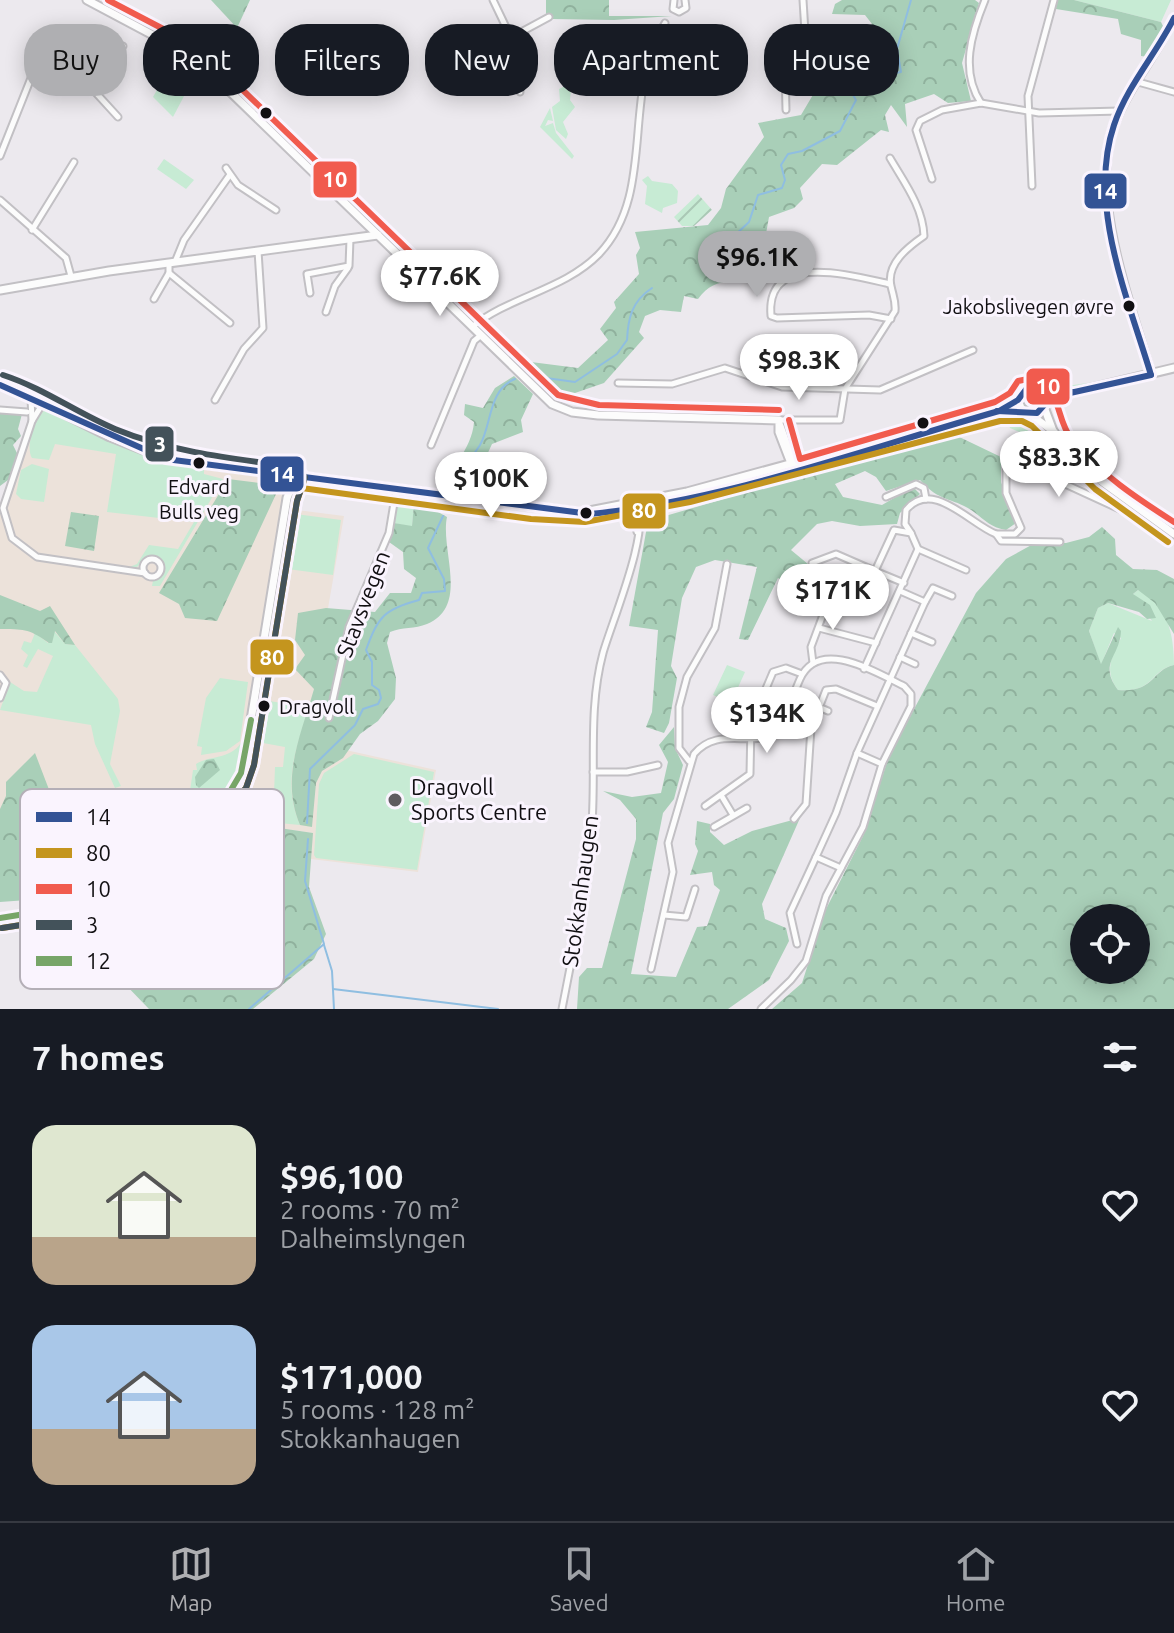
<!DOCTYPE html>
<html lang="en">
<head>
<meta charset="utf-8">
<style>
  body { margin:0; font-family:Ubuntu,sans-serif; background:#242831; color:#f1f3f6; height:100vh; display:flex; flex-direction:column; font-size:30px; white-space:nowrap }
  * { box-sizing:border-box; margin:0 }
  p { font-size:26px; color:#9ea1a6 }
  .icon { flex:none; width:44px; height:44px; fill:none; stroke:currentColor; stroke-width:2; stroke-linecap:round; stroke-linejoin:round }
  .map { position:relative; height:1009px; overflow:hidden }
  .side { display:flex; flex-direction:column; background:#171b24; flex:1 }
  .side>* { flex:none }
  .guide { position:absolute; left:24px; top:24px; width:1126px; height:72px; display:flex; gap:16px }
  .buttons { position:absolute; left:1070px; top:904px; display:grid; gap:16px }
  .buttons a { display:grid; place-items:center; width:80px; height:80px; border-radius:50%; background:#171b24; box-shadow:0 4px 20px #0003; font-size:40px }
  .price { position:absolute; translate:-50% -68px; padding:0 18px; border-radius:28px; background:#fff; color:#222; font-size:26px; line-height:52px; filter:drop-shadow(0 2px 4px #0008) }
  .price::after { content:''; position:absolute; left:50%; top:48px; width:24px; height:18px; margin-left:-12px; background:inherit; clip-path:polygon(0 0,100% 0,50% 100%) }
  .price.active { background:#afafb2; color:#111 }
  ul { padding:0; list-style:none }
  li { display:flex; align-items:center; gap:24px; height:200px; padding:0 32px }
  li span { display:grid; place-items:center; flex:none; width:224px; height:160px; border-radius:24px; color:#555 }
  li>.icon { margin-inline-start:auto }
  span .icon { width:96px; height:96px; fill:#fffc; stroke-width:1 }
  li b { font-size:34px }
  h2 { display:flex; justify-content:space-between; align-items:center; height:96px; padding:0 32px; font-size:34px }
  .pill { padding:0 28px; border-radius:32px; background:#171b24; box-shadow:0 4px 20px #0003; font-size:28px; line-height:72px }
  .pill.active { background:#afafb2; color:#111 }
  .menu { display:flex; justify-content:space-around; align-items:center; height:112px; border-top:2px solid #363941; background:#171b24; font-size:22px; color:#9ea1a6 }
  .menu a { display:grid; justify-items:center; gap:4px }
  .menu .active { color:#afafb2 }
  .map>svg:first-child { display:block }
  .education { fill:#ece2da }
  .green { fill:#c7ebd4 }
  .forest { fill:url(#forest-crowns); fill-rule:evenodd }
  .garden { fill:url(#garden-furrows) }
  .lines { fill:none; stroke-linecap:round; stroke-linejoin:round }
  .stream { stroke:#8fbee1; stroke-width:2 }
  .street-casing { stroke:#c2c0c4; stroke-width:9 }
  .secondary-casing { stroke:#c2c0c4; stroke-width:11 }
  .street { stroke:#fcfcfc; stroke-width:5 }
  .secondary { stroke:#fcfcfc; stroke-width:7 }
  .bus-1-casing { stroke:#faf4fe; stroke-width:12 }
  .bus-2-casing { stroke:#faf4fe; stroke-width:12 }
  .bus-3-casing { stroke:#faf4fe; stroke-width:12 }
  .bus-4-casing { stroke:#faf4fe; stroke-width:12 }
  .bus-5-casing { stroke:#faf4fe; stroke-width:12 }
  .bus-1 { stroke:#335395; stroke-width:6 }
  .bus-2 { stroke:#c4951e; stroke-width:6 }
  .bus-3 { stroke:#f15b4e; stroke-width:6 }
  .bus-4 { stroke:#43525a; stroke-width:6 }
  .bus-5 { stroke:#77a568; stroke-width:6 }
  .bus-dot { fill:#110f12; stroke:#faf4fe; stroke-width:3 }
  .poi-dot { fill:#5e5b5f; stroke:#faf4fe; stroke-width:3 }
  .labels { text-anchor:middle; stroke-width:6; stroke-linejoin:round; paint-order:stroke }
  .bus-label { font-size:20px; fill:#110f12; stroke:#faf4fe; text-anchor:end }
  .street-label { font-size:22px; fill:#110f12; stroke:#faf4fe }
  .poi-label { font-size:22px; fill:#110f12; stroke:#faf4fe; text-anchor:start }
  .key { fill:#faf4fe; stroke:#b4afb7; stroke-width:2 }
  .key-label { font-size:22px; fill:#110f12 }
  .line-badge { stroke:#faf4fe; stroke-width:3 }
  .badge-label { font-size:22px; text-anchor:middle; font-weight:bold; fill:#fff }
</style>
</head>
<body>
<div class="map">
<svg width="1174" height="1009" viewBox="0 0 1174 1009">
  <defs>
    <pattern id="forest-crowns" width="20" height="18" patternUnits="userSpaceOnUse" patternTransform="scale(2)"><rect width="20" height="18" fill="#a9cfb8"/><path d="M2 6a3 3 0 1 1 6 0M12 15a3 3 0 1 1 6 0" fill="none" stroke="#90b19d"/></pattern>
    <pattern id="garden-furrows" width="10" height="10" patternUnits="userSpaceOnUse" patternTransform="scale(2)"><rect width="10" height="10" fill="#c7ebd4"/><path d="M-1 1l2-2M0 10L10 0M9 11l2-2" fill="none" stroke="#aac8b5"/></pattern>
  </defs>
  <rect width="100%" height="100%" fill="#ece9ee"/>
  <!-- education -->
  <polygon class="education" points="46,407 157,454 295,477 289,509 344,516 305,741 436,770 418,872 311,859 312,833 246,823 250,892 116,903 0,825 0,515 38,414"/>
  <!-- green -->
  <g class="green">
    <polygon points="1074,0 1171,0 1161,22"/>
    <polygon points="172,63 193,79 173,117 153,97"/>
    <polygon points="565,86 571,90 570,100 575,107 563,122 568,134 566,139 556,130 552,107 560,101 559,89"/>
    <polygon points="550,108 553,121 548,120 545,126 553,123 556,133 574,156 572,159 540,127"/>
    <polygon points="164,159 194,180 186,189 157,169"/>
    <polygon points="648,176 652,181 672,184 678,191 677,203 663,208 662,213 645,204 647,186 642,180"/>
    <polygon points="1026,380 1067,386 1094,382 1065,389 1027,383 1002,406 935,423 994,400 1001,404 1001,398"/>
    <path d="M 45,410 L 105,439 L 163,459 L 163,464 L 204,470 L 204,474 L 223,479 L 160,586 L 152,586 L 153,581 L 163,575 L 165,566 L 156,556 L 146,558 L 134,570 L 124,569 L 137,564 L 149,545 L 178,549 L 194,522 L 107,512 L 116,454 L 55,444 L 49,460 L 32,458 C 25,447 35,417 45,410 Z"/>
    <path d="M 1001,415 C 1041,416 1065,445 1086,475 L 1050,445 L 1010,428 L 1005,416 L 1002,427 L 951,430 L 708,497 Z"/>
    <polygon points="32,464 49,469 44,502 21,499 16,494 21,470"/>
    <polygon points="397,499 438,504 414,504 412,527 394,523"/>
    <polygon points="288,513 341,520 333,575 280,568"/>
    <path d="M 1138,590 C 1168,603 1174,636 1174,665 C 1150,670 1155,693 1118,690 C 1104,671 1111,658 1121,638 L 1114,633 L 1101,665 L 1089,631 L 1098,608 L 1108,603 L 1152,621 L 1133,594 Z"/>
    <polygon points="54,631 65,644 75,645 118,699 120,711 110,764 121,786 115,788 95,744 91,725 0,710 10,682 24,691 37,692 53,656 38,649 27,668 23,666 28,655 21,649 24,641 31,643 35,633 48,643"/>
    <polygon points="727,665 745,672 731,703 713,695"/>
    <polygon points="220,678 248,682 240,741 226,751 201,755 202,747 197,746 206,698"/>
    <path d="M 265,684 L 271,685 L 269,701 L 309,707 C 296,750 282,782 300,825 L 247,820 L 237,806 L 247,790 L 274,794 L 275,767 L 283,767 L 285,747 L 263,743 L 261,753 L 255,752 Z"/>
    <path d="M 241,743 C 252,774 215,804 191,818 L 187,812 L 193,770 L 197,770 L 196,764 C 210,755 229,760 241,743 Z"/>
    <polygon points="354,754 434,772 417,870 316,858 314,855 319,784 324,773"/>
  </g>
  <!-- forest -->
  <g class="forest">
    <polygon points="211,0 250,0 237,28"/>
    <polygon points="546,0 609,0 609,16 672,16 614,20 552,19 546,18"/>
    <path d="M 842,0 L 975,0 L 979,3 L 962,63 L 971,101 L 948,103 L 934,94 L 905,104 L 907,127 L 891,105 L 885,115 L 889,132 L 881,130 L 837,165 L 822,164 L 800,188 L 803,199 L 794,208 L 769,217 L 764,245 L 749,260 L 753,274 L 746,283 C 725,280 711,281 698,299 L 684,296 L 681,312 L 660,310 L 645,316 L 639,332 L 644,338 L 604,383 L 575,393 L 572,404 L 552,397 L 524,372 L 531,362 L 578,368 L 608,340 L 600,329 L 616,308 L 614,302 L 639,274 L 636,255 L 640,248 L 635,232 L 708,225 L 721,208 L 726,189 L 764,137 L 758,123 L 801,115 L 817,88 L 825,51 L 850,37 L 862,36 L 872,24 L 865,15 L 832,14 L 835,4 Z"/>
    <polygon points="1057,0 1074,0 1161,22 1164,28 1148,57 1141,56 1141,40 1121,34 1118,19 1056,9"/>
    <path d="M 514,376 L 533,394 L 521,420 L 523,432 L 492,444 L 469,494 L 447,491 C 447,470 472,450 474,422 L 464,415 L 465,404 L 483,408 L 495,388 Z"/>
    <polygon points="0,412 22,414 18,429 21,436 13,445 19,457 8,480 0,486"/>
    <path d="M 951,433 L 1001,457 L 1001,482 L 1016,523 L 1006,530 C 990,527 986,521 974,512 C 953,497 940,503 920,480 L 886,491 L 876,477 L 865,471 L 835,484 L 843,497 L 882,505 L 913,487 L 920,494 L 900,513 L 897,524 L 860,526 L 832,521 L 817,524 L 791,550 L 814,569 L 826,604 L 823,608 L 808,601 L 785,607 L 793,587 L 778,578 L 748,640 L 739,639 L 757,567 L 715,560 L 696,567 L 682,598 L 671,666 L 677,678 L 669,723 L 664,733 L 646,727 L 652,712 L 658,630 L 629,626 L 648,521 Z"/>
    <polygon points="228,479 259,483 277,492 217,621 185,618 179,604 159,593"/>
    <path d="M 414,504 L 437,506 L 438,512 L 447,517 C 440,550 470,606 427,624 C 415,629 402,627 390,632 L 387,643 L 396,678 L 395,699 L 378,721 L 360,734 L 343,758 L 322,771 L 316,783 L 312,827 L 300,825 C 280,778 301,735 314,689 L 295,669 L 305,655 L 295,640 L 298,613 L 326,608 L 375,612 L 390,593 L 411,593 L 416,578 L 404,569 L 403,552 L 389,542 L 394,523 L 412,526 Z"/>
    <polygon points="71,512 99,516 94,551 65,546"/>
    <path d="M 1102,527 L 1115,539 L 1116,555 L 1133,569 L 1157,570 L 1174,579 L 1174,634 L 1155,603 L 1138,590 L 1133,594 L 1150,605 L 1156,618 L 1147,619 L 1139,612 L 1108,603 L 1098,608 L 1089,631 L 1101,664 L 1118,627 L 1121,631 C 1120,657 1098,663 1118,690 C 1155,693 1151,670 1174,665 L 1174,1009 L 772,1009 L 802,983 L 825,911 L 863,836 L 889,756 L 976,593 L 1006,559 L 1035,543 L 1066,543 L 1089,537 ZM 1084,918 L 1136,918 L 1136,970 L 1084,970 Z"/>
    <path d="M 0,595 L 40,611 L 50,606 L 75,645 L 65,644 L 55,631 L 52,643 L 49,643 C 26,627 24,630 0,629 Z"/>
    <polygon points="674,727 675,748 683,765 674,799 663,813 631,974 676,977 697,927 707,926 720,890 714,885 712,872 690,875 698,851 695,844 697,821 710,824 710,832 724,845 752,831 800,818 762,904 765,919 786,928 789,941 769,980 728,1009 577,1009 579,977 587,968 602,968 636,839 636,819 620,800 603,791 632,797 661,793 668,762 659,745"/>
    <polygon points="35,753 71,847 125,827 117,809 125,805 148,824 135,846 55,898 0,902 0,809 6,796 6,782"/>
    <polygon points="214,759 220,770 199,788 196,785 195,777 206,760"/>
    <polygon points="245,823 313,833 309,887 326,934 314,959 253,1009 149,1009 63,920 116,903 250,892"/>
  </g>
  <!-- garden -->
  <polygon class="garden" points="698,194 712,210 694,226 682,226 674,217"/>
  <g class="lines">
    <!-- stream -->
    <g class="stream">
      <polyline points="700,259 732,238 749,222 758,195 782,188 785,180 781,165 788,154 802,151 840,131 856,100 850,90 856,72 880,76 901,72 897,49 911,0"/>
      <path d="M 532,376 L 575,382 L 617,354 L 627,340 C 628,318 632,301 652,288"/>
      <path d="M 447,493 C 456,475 470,461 480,445 C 492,424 488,390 515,379"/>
      <polyline points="444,510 446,499"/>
      <path d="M 307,823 L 310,769 L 355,725 L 363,709 L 378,704 L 381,698 L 379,690 L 372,685 L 372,662 L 366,650 C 378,617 384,609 419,600 L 422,593 L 445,591 L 444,579 L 428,548 L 443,516"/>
      <polyline points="324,945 332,971 334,1009"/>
      <polyline points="333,989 498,1009"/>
      <polyline points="249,1009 324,944 305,881 308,839"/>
    </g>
    <!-- street casing -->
    <g class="street-casing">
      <g id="street">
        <polyline points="493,0 516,48 520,92"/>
        <polyline points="674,0 673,9 679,12 686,8 685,0"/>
        <polyline points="512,37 549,17"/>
        <polyline points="85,81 123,46"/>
        <polyline points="1138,82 1174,92"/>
        <path d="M 981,103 C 960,71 971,34 985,0"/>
        <polyline points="786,110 785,69 789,54 805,32 803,0"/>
        <polyline points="0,156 35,68 47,53 65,59 118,117"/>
        <polyline points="226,168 238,185 276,210"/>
        <polyline points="932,179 916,130 920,121 942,110 981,103 1039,113 1120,111"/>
        <polyline points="1032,186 1028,96 1054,0"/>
        <polyline points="0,200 66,258 71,276"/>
        <polyline points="32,230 74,162"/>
        <polyline points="175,262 184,240 229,176"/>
        <polyline points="169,273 230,323"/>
        <path d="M 890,284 C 853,276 765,250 771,316 L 777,318 L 869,315 L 891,319"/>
        <polyline points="310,293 307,274 349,266 350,239"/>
        <polyline points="154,299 169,273 169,263"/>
        <polyline points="326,312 335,286 348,268"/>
        <path d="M 472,327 C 510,296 564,290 599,254 C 658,192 620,92 665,23"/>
        <polyline points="618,383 672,384 725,368 782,387 880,390 973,350"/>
        <polyline points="31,398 32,421 43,403"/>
        <polyline points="215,400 244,349 263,328 258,251"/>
        <polyline points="0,410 27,412"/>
        <path d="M 779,420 L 840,420 L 845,389 L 895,311 C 896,301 893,296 891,286 C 886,264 908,247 924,236 C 923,207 904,182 890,158"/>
        <polyline points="32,421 3,508 12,538 37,557 145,573"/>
        <polyline points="431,445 474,341 480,336"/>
        <polyline points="886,497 916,484 924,488 926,499"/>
        <polyline points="636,502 632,510 637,532"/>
        <path d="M 911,533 L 905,524 L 906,510 C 932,478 970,524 996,534 L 1001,541 L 1060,542"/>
        <polyline points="996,534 1015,534 1021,528 1006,493 1006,457 1126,512"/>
        <circle cx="152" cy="568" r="9"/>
        <polyline points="812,563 836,554 875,571"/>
        <polyline points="904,583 875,571 894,530 911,533 918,549"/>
        <polyline points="900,591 925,602 933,588 952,596"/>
        <polyline points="819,628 876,643"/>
        <polyline points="911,633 932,642"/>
        <polyline points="900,657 915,664"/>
        <polyline points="813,663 811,647 827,604"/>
        <polyline points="864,669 918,549 966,570"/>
        <polyline points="0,675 6,683 0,698"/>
        <polyline points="793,696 828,711"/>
        <polyline points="329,718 349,627 389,533 396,491"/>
        <polyline points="689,761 679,748 679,707 687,677 715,628 727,564"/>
        <polyline points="882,764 857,753 925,602"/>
        <polyline points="593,772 627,772 658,765"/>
        <polyline points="721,795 733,815"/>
        <polyline points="705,806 750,774 751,724 773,672 786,668 802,674"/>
        <polyline points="794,819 806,804 811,728 826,690 836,689 877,706"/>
        <polyline points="714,827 747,808"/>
        <polyline points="841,868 816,857 836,813 857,753"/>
        <polyline points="664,915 686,917 695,889"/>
        <polyline points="797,944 790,913 816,857"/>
        <path d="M 651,969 L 673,872 L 668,843 L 694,754 C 717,727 746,746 774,735 C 786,719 792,697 800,679 C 819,637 875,672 904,686 L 911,694 L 911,706 L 882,764 L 863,827 L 826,896 L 806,961 L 791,980 L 761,1009"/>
        <path d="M 562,1009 C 574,947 587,885 592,823 C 596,766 588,709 603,653 C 611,624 653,525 636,502"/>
      </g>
    </g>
    <!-- secondary casing -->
    <g class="secondary-casing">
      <g id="secondary">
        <polyline points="87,0 166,42 213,75 552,404 572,412 598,415 779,420 779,432 794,471"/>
        <polyline points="0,290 109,271 378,235"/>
        <path d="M 1151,375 C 1131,304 1088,197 1114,125 C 1128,87 1157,54 1174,18"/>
        <path d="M 0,385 L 31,397 L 110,437 L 166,459 L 590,514 C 730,506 865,447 999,411 L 1018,400"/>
        <polyline points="1018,400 1021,408 1053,431 1101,481 1174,534"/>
        <polyline points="1018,400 1021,393 1031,387 1070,393"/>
        <polyline points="1046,403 1070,393 1174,368"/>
        <polyline points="1044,407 1053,431"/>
        <polyline points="999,411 1024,411"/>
        <polyline points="1033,414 1041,411 1046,403 1042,390"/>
        <polyline points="780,426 794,465"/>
        <polyline points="584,512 687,492 841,450 874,445"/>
        <polyline points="0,918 37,912 70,898 217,806 238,782 244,763 287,498 295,477"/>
      </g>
    </g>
    <!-- street -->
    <use href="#street" class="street"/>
    <!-- secondary -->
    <use href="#secondary" class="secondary"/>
    <!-- bus-1 casing -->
    <g class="bus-1-casing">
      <g id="bus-1">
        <path d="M 1151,375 C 1128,298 1087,205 1114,125 C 1127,86 1156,54 1174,18"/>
        <path d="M 0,385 L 166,459 L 590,514 C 729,500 865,449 999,411 L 1018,400 L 1027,388 L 1070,393 L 1151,375"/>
        <polyline points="997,411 1037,413 1046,403 1072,392"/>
      </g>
    </g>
    <!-- bus-2 casing -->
    <g class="bus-2-casing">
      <g id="bus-2">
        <polyline points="294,487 531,519 585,522 690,502 1000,421 1022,421 1032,426 1095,489 1168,542"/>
        <polyline points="2,928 40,922 75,907 222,814 246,788 254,765 297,501 304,481"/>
      </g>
    </g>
    <!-- bus-3 casing -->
    <g class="bus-3-casing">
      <g id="bus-3">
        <polyline points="108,0 171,33 219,67 558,395 599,405 779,410"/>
        <path d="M 789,420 L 800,459 L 995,402 L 1010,393 L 1018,381 L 1038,377 C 1061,391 1056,420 1072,440 C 1100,474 1138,499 1174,522"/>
      </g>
    </g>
    <!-- bus-4 casing -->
    <g class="bus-4-casing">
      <path id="bus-4" d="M 2,928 L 40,922 L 75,907 L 222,814 L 246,788 L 254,765 L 297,501 L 305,477 L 297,467 C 236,459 173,453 115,429 C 77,413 43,388 3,375"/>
    </g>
    <!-- bus-5 casing -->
    <g class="bus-5-casing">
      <polyline id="bus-5" points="0,918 37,912 70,898 225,800 241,773 251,720"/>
    </g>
    <!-- bus-1 -->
    <use href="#bus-1" class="bus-1"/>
    <!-- bus-2 -->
    <use href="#bus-2" class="bus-2"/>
    <!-- bus-3 -->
    <use href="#bus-3" class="bus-3"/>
    <!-- bus-4 -->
    <use href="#bus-4" class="bus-4"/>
    <!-- bus-5 -->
    <use href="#bus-5" class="bus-5"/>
  </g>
  <!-- markers -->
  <g class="bus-dot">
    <circle cx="266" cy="113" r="7"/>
    <circle cx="1129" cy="306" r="7"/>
    <circle cx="923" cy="423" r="7"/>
    <circle cx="199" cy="463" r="7"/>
    <circle cx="586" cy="513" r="7"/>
    <circle cx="264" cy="706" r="7"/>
  </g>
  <circle class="poi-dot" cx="395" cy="800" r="8"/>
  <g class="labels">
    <!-- bus labels -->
    <g class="bus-label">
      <text x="1114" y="314">Jakobslivegen øvre</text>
      <text x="199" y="494" text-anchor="middle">Edvard<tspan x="199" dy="25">Bulls veg</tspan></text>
      <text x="279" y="714" text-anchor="start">Dragvoll</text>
    </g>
    <!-- street labels -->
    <g class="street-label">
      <text transform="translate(363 604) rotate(-69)" y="8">Stavsvegen</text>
      <text transform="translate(580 891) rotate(-82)" y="8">Stokkanhaugen</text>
    </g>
    <!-- poi labels -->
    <g class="poi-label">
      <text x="411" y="795">Dragvoll<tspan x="411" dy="25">Sports Centre</tspan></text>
    </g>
  </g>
  <!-- legend -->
  <rect x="20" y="789" width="264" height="200" rx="12" class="key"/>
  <rect x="36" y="812" width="36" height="10" fill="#335395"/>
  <rect x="36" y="848" width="36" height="10" fill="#c4951e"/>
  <rect x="36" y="884" width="36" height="10" fill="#f15b4e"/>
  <rect x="36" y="920" width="36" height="10" fill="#43525a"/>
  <rect x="36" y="956" width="36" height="10" fill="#77a568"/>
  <g class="key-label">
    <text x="86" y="825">14</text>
    <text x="86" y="861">80</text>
    <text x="86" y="897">10</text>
    <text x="86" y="933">3</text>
    <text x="86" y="969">12</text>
  </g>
  <g class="line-badge">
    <rect x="312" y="160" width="46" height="39" rx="8" fill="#f15b4e"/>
    <rect x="1083" y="172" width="45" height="38" rx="8" fill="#335395"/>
    <rect x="1025" y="367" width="46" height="39" rx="8" fill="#f15b4e"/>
    <rect x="144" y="425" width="31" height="38" rx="8" fill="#43525a"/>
    <rect x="259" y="455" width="46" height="38" rx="8" fill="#335395"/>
    <rect x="621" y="492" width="46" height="38" rx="8" fill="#c4951e"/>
    <rect x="249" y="638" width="46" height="38" rx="8" fill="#c4951e"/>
  </g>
  <g class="badge-label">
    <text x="335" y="187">10</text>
    <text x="1105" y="199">14</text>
    <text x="1048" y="394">10</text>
    <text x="160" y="452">3</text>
    <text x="282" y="482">14</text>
    <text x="644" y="518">80</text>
    <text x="272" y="665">80</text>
  </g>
</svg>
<div class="buttons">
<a><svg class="icon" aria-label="locate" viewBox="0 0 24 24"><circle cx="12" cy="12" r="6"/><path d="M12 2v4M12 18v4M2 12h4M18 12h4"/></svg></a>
</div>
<b class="price active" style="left:757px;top:299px">$96.1K</b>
<b class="price" style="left:440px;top:318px">$77.6K</b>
<b class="price" style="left:799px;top:402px">$98.3K</b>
<b class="price" style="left:1059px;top:499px">$83.3K</b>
<b class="price" style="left:491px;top:520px">$100K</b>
<b class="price" style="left:833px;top:632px">$171K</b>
<b class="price" style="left:767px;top:755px">$134K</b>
<div class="guide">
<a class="pill active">Buy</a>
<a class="pill">Rent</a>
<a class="pill">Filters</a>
<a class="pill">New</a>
<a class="pill">Apartment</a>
<a class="pill">House</a>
</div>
</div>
<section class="side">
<h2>7 homes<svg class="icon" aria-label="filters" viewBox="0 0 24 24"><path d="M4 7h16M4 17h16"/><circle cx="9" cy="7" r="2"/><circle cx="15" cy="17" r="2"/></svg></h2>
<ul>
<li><span style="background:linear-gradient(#dfe7d0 70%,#b9a48a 0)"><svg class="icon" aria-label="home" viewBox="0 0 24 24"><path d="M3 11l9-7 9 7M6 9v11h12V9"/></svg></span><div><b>$96,100</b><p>2 rooms · 70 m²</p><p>Dalheimslyngen</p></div><svg class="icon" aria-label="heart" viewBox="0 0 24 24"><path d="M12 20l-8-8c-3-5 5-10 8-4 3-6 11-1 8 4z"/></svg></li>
<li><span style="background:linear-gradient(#a9c7e8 65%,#b9a48a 0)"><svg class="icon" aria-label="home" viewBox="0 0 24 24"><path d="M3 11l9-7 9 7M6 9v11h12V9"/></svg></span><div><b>$171,000</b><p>5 rooms · 128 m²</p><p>Stokkanhaugen</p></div><svg class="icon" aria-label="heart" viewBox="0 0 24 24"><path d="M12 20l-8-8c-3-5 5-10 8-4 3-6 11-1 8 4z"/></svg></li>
</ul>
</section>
<nav class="menu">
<a class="active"><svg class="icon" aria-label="map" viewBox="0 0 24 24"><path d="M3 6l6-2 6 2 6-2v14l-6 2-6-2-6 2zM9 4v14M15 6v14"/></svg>Map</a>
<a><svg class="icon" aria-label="saved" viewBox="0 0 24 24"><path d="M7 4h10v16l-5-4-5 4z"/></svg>Saved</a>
<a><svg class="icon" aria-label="home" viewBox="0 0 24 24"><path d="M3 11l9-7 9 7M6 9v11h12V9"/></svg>Home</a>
</nav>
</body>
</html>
